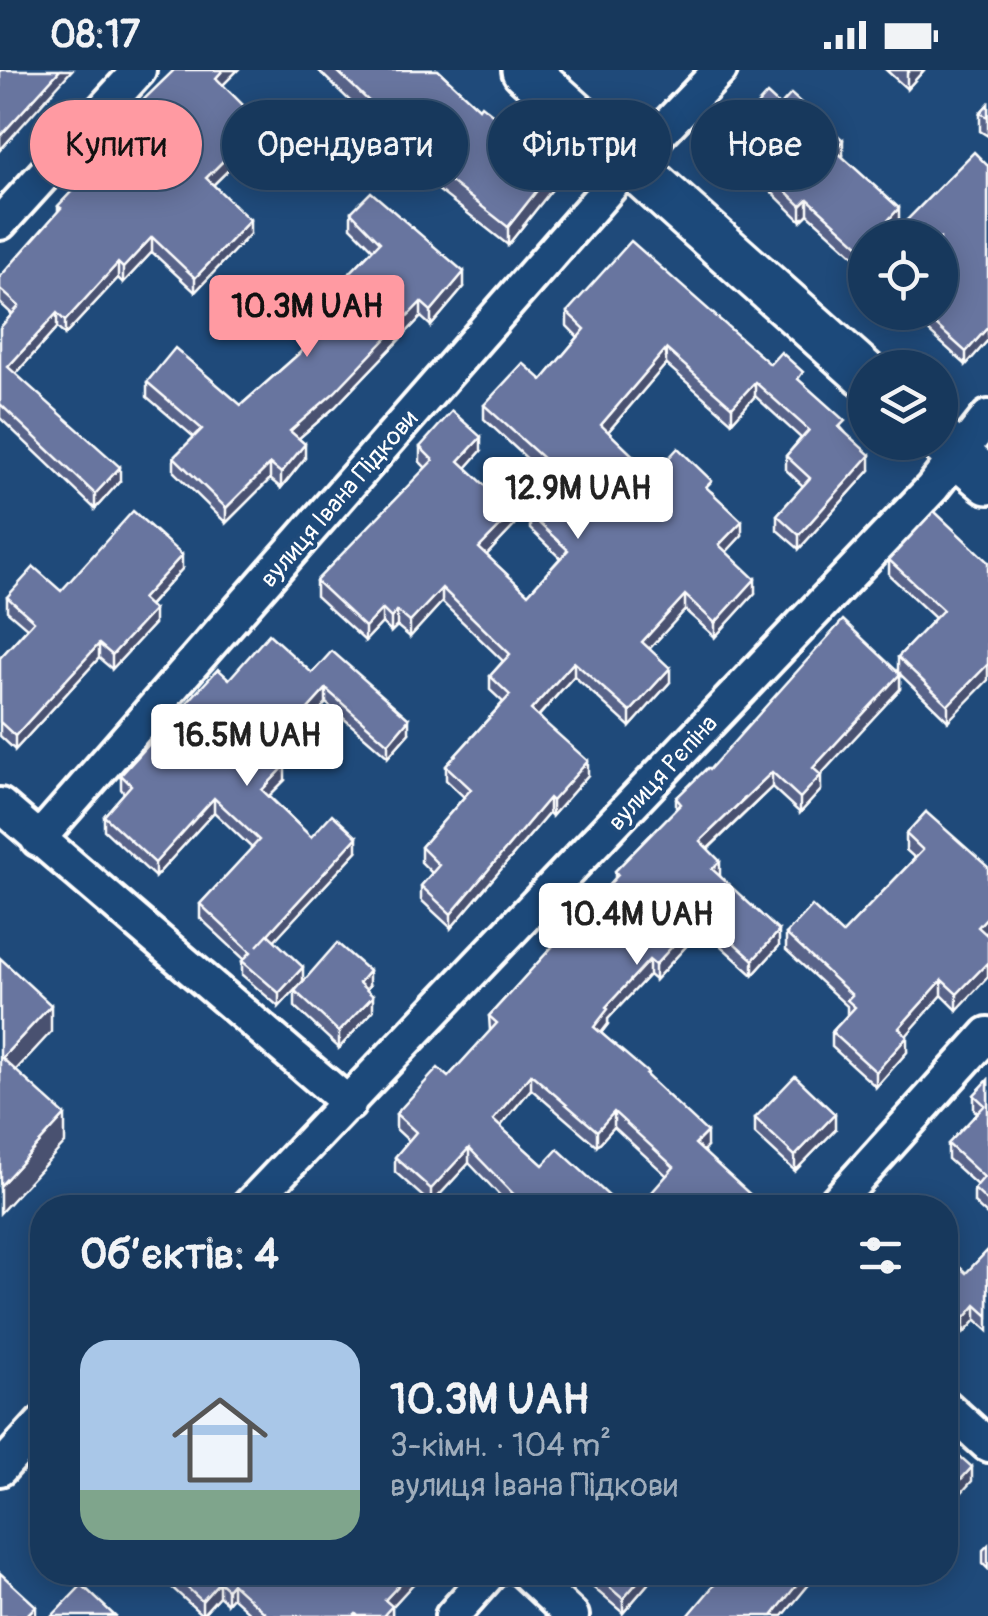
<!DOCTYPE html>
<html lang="uk">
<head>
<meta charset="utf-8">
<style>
  body { margin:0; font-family:Pangolin,sans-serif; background:#244365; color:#f1f3f6; height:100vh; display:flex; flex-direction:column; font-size:38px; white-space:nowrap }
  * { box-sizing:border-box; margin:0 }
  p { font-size:32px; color:#9eacbb }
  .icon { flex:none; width:55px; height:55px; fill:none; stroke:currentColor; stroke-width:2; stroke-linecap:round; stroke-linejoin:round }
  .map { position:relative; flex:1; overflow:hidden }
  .panel { position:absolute; left:30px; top:1125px; width:928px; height:390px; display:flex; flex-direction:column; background:#17385c; border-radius:40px; box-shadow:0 5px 25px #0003,0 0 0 2px #365272 }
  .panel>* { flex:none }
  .top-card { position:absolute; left:30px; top:30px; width:930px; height:90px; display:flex; gap:20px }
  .buttons { position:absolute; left:848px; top:150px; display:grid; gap:20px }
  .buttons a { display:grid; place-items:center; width:110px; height:110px; border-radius:50%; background:#17385c; box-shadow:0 5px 25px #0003,0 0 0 2px #365272; font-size:50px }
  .price { position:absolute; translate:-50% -85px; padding:0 22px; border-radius:10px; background:#fff; color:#222; font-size:32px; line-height:65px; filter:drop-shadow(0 2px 5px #0008) }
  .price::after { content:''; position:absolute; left:50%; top:60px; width:30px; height:22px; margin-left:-15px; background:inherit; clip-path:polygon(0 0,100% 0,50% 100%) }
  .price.selected { background:#ff9aa2; color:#111 }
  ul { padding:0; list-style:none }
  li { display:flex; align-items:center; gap:30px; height:250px; padding:0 50px }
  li+li { border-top:2px solid #365272 }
  li span { display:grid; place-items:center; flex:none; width:280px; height:200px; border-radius:30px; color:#555 }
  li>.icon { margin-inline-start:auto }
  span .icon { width:120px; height:120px; fill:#fffc; stroke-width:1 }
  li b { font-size:42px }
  h2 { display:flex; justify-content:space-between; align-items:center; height:120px; padding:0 50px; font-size:42px }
  .pill { padding:0 35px; border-radius:45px; background:#17385c; box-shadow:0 5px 25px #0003,0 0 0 2px #365272; font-size:35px; line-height:90px }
  .pill.selected { background:#ff9aa2; color:#111 }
  .status { display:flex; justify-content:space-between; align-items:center; height:70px; padding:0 50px; background:#17385c; direction:ltr }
  .status svg { height:28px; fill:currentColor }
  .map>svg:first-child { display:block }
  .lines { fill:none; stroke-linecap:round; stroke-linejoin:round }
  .street-casing { stroke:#fff; stroke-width:40 }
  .secondary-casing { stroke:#fff; stroke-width:52 }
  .street { stroke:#1f4a7a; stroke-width:32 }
  .secondary { stroke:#1f4a7a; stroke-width:45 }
  .wall { fill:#596489; stroke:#fff; stroke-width:2.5 }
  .shaded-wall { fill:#49516f; stroke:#fff; stroke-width:2.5 }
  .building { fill:#68749f; stroke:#fff; stroke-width:2.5 }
  .labels { text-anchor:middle; stroke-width:8; stroke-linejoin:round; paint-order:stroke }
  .street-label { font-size:25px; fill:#fff; stroke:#1f4a7a }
</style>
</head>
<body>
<div class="status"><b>08:17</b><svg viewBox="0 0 49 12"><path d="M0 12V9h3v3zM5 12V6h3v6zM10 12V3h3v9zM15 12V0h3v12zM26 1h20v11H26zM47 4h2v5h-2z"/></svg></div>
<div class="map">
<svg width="988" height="1546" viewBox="0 0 988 1546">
  <rect width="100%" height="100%" fill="#1f4a7a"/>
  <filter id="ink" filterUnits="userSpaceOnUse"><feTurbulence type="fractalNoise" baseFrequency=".01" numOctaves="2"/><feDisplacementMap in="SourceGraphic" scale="20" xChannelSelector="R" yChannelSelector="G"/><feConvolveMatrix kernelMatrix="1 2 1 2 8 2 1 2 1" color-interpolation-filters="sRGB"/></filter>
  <g filter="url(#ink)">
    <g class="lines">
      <!-- street casing -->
      <g class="street-casing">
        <g id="street">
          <polyline points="0,153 139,0"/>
          <polyline points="0,735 349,1034"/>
          <polyline points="38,770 629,95 720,0"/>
          <polyline points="247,1138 932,418 988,347"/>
          <polyline points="831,1138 988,964"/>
          <polyline points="945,1336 988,1375"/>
          <polyline points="0,1399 42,1353"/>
          <polyline points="525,1502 572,1546"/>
          <polyline points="452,1546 491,1502"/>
        </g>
      </g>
      <!-- secondary casing -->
      <g class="secondary-casing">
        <g id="secondary">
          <polyline points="525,0 865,304"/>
          <polyline points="940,370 988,411"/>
        </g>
      </g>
      <!-- street -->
      <use href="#street" class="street"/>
      <!-- secondary -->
      <use href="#secondary" class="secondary"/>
    </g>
    <!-- wall -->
    <g class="wall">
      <polygon points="318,0 438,0 557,113 508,175 410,98 410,89"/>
      <polygon points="886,0 924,0 907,19"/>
      <polygon points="223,15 261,68 213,115 250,164 195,222 152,182 123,213 118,208 65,265 57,258 16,304 120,411 95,439 0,348 0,258 12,244 0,233 0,207 58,142 58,136 134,56 133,40"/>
      <polygon points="988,34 988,66 980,61 980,43"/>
      <polygon points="780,36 843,85 842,86 899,152 862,193 808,144 801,151 729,80 729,66"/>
      <polygon points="988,96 988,270 966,295 926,259 926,246 948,222 940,214 940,168 897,168 897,160"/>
      <polygon points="351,142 464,217 431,256 421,247 335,337 299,368 305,388 281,418 270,409 226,453 174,402 174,387 194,367 147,327 147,312 241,335 329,257 320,249 320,234 373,179 351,157"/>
      <polygon points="567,242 770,294 803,314 845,362 870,400 799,479 777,460 777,445 803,416 786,400 786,386 801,368 755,326 732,352 666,294 608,362 653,405 712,422 742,465 726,482 755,523 715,567 685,540 649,579 670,612 630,657 574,606 539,646 588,705 552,746 549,743 451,858 421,830 421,816 432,803 421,792 421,777 464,727 446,710 446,696 503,632 490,620 490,606 503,591 442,532 410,567 397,556 391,562 382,553 365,571 316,526 316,511 426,398 420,392 420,377 481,381 466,398 514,456 486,485 528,524 560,488 530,459 530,445 557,416 484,349 484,335 542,310 578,267 567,256"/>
      <polygon points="889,490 988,492 948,651 900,604 900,619 820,704 821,720 800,743 772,717 708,779 720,806 779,876 753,905 702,859 655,910 649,905 608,949 608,954 601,963 648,1007 707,1077 703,1081 755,1138 667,1106 614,1057 597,1076 531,1019 500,1057 543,1095 622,1138 512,1138 469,1093 431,1134 395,1102 395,1087 409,1071 396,1059 396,1044 448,1007 490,961 489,946 615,808 615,801 676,739 676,728 709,700 898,602 898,587 935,548 889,505"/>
      <polygon points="182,499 149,536 154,554 112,599 99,588 15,680 0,666 0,588 27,558 7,541 7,527 61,521"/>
      <polygon points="312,603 409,663 388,687 326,633 276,688 285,710 269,726 311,767 357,781 274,870 303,911 279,937 242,905 242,891 244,889 200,848 200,834 252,778 214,742 155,807 104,760 104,746 124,723 121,719 121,705 229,609"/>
      <polygon points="926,742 988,861 957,940 942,925 906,965 907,982 876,1017 832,977 832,962 847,945 847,936 786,880 786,864 842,864 915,788 906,780 906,764"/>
      <polygon points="369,916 366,920 373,941 339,978 295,937 295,921"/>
      <polygon points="988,1010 988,1146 974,1133 974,1119 977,1115 948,1089 948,1074 978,1043 974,1040 974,1025"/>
      <polygon points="755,1048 835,1060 795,1101 755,1064"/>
      <polygon points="988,1180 988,1261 976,1250 964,1263 945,1245 945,1184 966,1203"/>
      <polygon points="42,1431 42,1470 30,1458 30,1445"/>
      <polygon points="988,1475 988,1499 983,1494 983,1480"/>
      <polygon points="155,1502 424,1502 392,1537 392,1546 253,1546 232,1527 227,1533 219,1526 202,1545"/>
      <polygon points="575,1502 658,1502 623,1543"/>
    </g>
    <!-- shaded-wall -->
    <g class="shaded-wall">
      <polygon points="60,0 72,0 0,80 0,66"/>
      <polygon points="223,0 238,0 216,22 216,8"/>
      <polygon points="910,0 924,0 907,19 907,3"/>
      <polygon points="261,53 261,68 206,122 206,108"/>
      <polygon points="843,70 843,85 835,94 835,80"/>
      <polygon points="557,95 557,113 508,175 508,157"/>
      <polygon points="808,129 808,144 801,151 801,136"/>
      <polygon points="899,138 899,152 885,168 872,168"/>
      <polygon points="250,150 250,164 195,222 195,208"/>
      <polygon points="152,167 152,182 123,213 123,198"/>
      <polygon points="865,175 865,190 862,193 862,178"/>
      <polygon points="118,193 118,208 65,265 65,251"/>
      <polygon points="464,202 464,217 431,256 431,241"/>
      <polygon points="421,232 421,247 335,337 290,376 290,361"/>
      <polygon points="57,243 57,258 8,312 8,297"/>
      <polygon points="988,257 988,270 966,295 966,282"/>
      <polygon points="666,279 666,294 601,370 601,355"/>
      <polygon points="755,312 755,326 732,352 732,337"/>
      <polygon points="481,367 481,381 459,406 459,391"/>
      <polygon points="305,374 305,388 281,418 281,403"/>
      <polygon points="870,385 870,400 799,479 799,465"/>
      <polygon points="270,394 270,409 226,453 226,438"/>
      <polygon points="120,397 120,411 95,439 95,424"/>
      <polygon points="514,442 514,456 479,493 479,478"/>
      <polygon points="742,451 742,465 719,490 719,475"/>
      <polygon points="182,485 182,499 142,543 142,529"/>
      <polygon points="755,509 755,523 715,567 715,553"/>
      <polygon points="442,518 442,532 410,567 410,552"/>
      <polygon points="685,525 685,540 642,587 642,572"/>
      <polygon points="382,539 382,553 365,571 365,557"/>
      <polygon points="154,540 154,554 112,599 112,585"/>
      <polygon points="397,541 397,556 391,562 391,548"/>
      <polygon points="99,574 99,588 15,680 15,666"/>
      <polygon points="574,592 574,606 531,654 531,640"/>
      <polygon points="988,594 988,610 948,651 948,635"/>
      <polygon points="670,598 670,612 630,657 630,642"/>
      <polygon points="900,604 900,619 813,713 813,698"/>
      <polygon points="326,619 326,633 270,695 270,681"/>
      <polygon points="409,649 409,663 388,687 388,674"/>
      <polygon points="588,691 588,705 552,746 552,731"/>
      <polygon points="285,696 285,710 262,733 262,720"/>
      <polygon points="772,702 772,717 700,786 700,771"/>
      <polygon points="821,705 821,720 800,743 800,728"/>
      <polygon points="214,728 214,742 155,807 155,793"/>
      <polygon points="549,728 549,743 451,858 451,844"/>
      <polygon points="357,767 357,781 257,889 257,876"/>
      <polygon points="720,791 720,806 712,814 712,799"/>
      <polygon points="702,844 702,859 655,910 655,895"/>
      <polygon points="988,846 988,861 978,872 978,857"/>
      <polygon points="779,861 779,876 753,905 753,890"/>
      <polygon points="649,890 649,905 608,949 608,954 594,972 594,957 606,937"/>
      <polygon points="988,892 988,907 957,940 957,924"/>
      <polygon points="303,897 303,911 279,937 279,923"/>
      <polygon points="369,901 369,916 359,929 359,913"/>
      <polygon points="942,910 942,925 899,974 899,958"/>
      <polygon points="373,926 373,941 339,978 339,962"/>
      <polygon points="51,935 51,962 2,1015 2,988"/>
      <polygon points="907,967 907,982 876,1017 876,1002"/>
      <polygon points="531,1004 531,1019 493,1065 493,1050"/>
      <polygon points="614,1042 614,1057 597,1076 597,1061"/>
      <polygon points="835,1044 835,1060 795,1101 795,1086"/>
      <polygon points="65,1045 65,1073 0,1143 0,1116"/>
      <polygon points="707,1062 707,1077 695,1089 695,1074"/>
      <polygon points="469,1078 469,1093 431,1134 431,1119"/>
      <polygon points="976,1235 976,1250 964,1263 964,1249"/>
      <polygon points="972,1397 972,1411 945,1441 945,1427"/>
      <polygon points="411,1502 424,1502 392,1537 392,1546 383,1546 385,1530"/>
      <polygon points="646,1502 658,1502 623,1543 623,1529"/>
      <polygon points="807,1502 811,1502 811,1512 783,1546 771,1546"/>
      <polygon points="219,1512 219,1526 202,1545 202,1531"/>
      <polygon points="232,1513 232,1527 227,1533 227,1519"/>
      <polygon points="36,1536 36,1546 26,1546"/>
    </g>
    <!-- building -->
    <g class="building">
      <polygon points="0,0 60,0 0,66"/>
      <polygon points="174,0 223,0 216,8 261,53 206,108 250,150 195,208 152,167 123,198 118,193 65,251 57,243 8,297 120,397 95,424 0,334 0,258 19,236 0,219 0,207 61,138 58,136 141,48 133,40"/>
      <polygon points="336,0 438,0 479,38 481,35 557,95 508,157 410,80 415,75"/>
      <polygon points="767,24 780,36 791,24 843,70 835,80 899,138 872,168 865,168 865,175 862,178 808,129 801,136 729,66"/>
      <polygon points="988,34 988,47 980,43"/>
      <polygon points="974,82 988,96 988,257 966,282 926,246 929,242 940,242 940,231 954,214 940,201 940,168 905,168 897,160"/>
      <polygon points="371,122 464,202 431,241 421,232 335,322 290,361 305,374 281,403 270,394 226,438 174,387 202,359 147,312 175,278 241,335 337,250 320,234 380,172 351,142"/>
      <polygon points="631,171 770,294 781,282 803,302 798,309 845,351 839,357 870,385 799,465 777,445 810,408 786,386 809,360 755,312 732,337 666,279 601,355 653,405 678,378 712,411 706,417 742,451 719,475 755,509 715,553 685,525 642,572 670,598 630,642 574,592 531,640 588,691 552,731 549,728 451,844 421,816 439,795 421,777 471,719 446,696 510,625 490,606 510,584 442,518 410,552 397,541 391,548 382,539 365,557 316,511 433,390 420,377 452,341 481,367 459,391 514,442 479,478 528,524 568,480 530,445 565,408 484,335 523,293 542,310 585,259 567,242"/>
      <polygon points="133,441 182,485 142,529 154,540 112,585 99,574 15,666 0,652 0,588 34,551 7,527 34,497 61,521"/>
      <polygon points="934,441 988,492 988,594 948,635 898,587 943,540 889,490"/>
      <polygon points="843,550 900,604 813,698 821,705 800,728 772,702 700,771 720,791 712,799 779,861 753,890 702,844 655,895 649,890 606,937 608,939 594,957 648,1003 646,1005 707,1062 695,1074 755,1129 748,1138 638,1138 674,1097 614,1042 597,1061 531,1004 493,1050 543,1095 558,1079 622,1138 527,1138 469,1078 431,1119 395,1087 416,1062 396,1044 438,998 448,1007 497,953 489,946 618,805 615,801 681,734 676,728 707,698 709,700"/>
      <polygon points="269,564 312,603 332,581 409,649 388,674 326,619 270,681 285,696 262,720 311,767 332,744 357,767 257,876 268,864 303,897 279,923 242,891 251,882 200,834 259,770 214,728 155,793 104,746 131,715 121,705 218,599 229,609"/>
      <polygon points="926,742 988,797 988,846 978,857 988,866 988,892 957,924 942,910 899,958 907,967 876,1002 832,962 855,937 847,930 852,925 786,864 812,836 842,864 923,780 906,764"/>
      <polygon points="337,873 369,901 359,913 373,926 339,962 295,921"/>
      <polygon points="0,888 51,935 2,988 65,1045 0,1116"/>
      <polygon points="795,1006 835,1044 795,1086 755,1048"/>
      <polygon points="988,1010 988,1132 974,1119 984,1107 948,1074 985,1035 974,1025"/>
      <polygon points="321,1128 331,1138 312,1138"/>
      <polygon points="988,1180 988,1246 976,1235 964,1249 945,1231 945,1184 966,1203"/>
      <polygon points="945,1373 972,1397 945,1427"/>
      <polygon points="42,1431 42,1456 30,1445"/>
      <polygon points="170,1502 411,1502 385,1530 392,1536 383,1546 358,1546 356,1544 354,1546 268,1546 232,1513 227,1519 219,1512 202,1531"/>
      <polygon points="592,1502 646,1502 623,1529"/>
      <polygon points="725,1502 807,1502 772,1546 688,1546"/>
      <polygon points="0,1503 36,1536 26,1546 0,1546"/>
      <polygon points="82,1515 115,1546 52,1546"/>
    </g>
  </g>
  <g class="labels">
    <!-- street labels -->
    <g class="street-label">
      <text transform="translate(338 428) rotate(-49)" y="9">вулиця Івана Підкови</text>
      <text transform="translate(662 702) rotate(-47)" y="9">вулиця Рєпіна</text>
    </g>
  </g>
</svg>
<div class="buttons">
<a><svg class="icon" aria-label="locate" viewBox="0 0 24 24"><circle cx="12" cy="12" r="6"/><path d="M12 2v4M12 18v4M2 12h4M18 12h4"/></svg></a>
<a><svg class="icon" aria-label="layers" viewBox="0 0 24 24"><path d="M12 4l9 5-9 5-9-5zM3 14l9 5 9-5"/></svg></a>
</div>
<b class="price selected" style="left:307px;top:290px">10.3M UAH</b>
<b class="price" style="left:578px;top:472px">12.9M UAH</b>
<b class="price" style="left:247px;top:719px">16.5M UAH</b>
<b class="price" style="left:637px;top:898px">10.4M UAH</b>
<div class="top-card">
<a class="pill selected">Купити</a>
<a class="pill">Орендувати</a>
<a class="pill">Фільтри</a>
<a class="pill">Нове</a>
</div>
<section class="panel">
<h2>Об’єктів: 4<svg class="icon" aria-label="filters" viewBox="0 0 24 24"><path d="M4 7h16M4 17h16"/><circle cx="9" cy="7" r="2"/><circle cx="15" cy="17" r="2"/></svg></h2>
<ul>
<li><span style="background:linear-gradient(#a9c7e8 75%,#7fa58c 0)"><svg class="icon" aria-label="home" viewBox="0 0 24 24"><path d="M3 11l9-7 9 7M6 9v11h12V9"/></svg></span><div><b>10.3M UAH</b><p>3-кімн. · 104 m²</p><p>вулиця Івана Підкови</p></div></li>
</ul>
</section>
</div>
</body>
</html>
